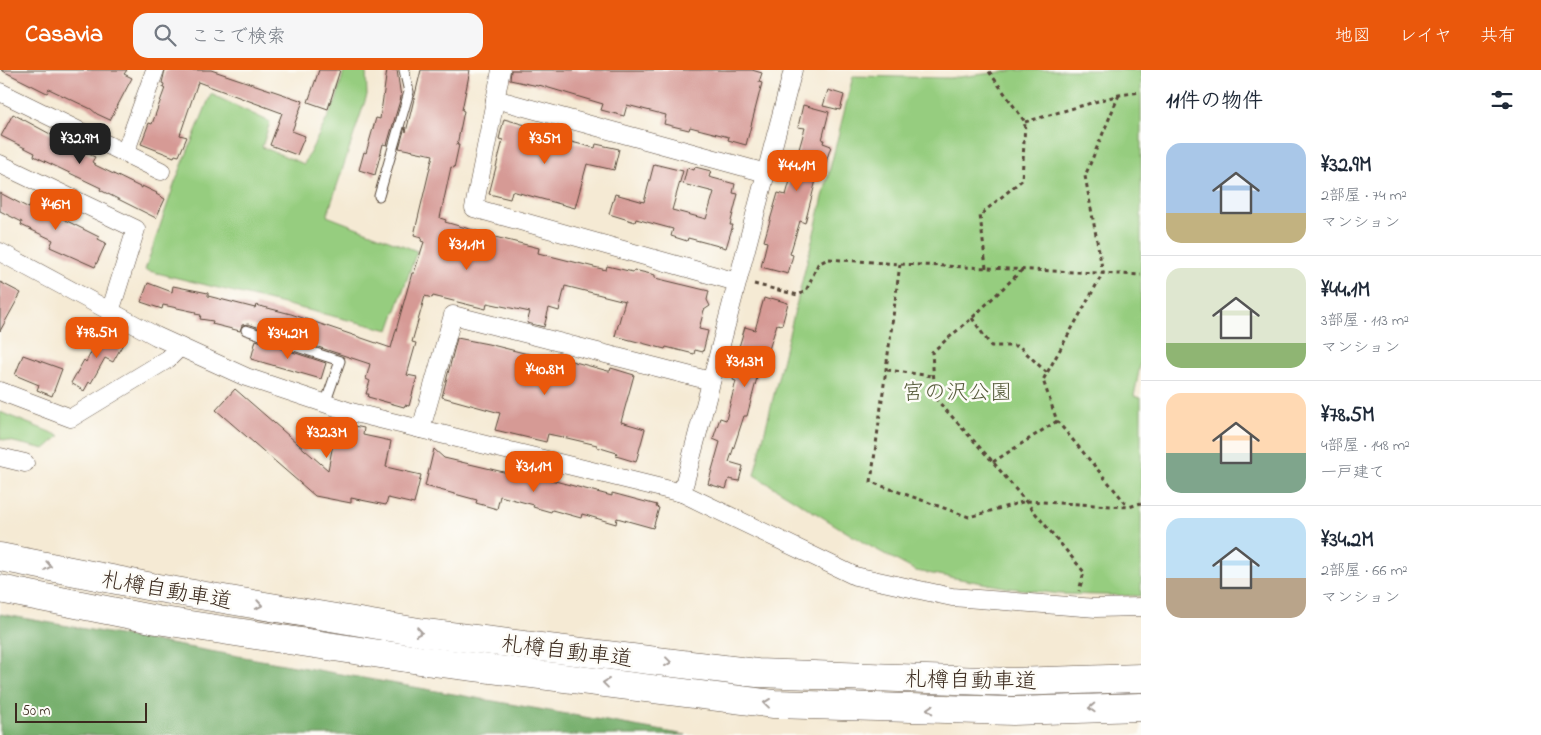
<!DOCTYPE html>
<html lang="ja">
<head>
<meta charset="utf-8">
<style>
  body { margin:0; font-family:"Indie Flower","Klee One",sans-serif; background:#f6f6f7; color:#1f2937; height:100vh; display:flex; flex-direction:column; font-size:19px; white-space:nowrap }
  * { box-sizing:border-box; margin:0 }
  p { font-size:16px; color:#747a83 }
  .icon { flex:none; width:28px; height:28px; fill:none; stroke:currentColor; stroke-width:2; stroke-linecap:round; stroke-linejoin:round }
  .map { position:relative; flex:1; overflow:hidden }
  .panel { display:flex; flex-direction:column; background:#fff; width:400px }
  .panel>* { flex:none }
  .scale { position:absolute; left:15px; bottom:12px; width:132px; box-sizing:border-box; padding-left:5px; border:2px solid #3b2a1e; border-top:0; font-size:14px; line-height:18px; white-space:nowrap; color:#3b2a1e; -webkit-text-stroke:4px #fdfcf7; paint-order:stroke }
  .price { position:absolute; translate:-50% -42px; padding:0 11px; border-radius:10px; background:#ea580c; color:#fff; font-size:16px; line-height:32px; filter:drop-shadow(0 1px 2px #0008) }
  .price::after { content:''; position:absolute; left:50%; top:30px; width:15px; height:11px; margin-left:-8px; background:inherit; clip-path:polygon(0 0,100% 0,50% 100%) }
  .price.selected { background:#222; color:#fff }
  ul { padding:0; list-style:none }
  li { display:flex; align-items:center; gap:15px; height:125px; padding:0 25px }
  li+li { border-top:1px solid #e0e1e3 }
  li span { display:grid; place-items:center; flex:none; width:140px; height:100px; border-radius:15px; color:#555 }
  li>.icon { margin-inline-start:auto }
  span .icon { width:60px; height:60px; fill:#fffc; stroke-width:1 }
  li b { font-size:21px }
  h2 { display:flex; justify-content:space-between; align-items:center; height:60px; padding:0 25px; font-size:21px }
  header { display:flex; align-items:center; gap:30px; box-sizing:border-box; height:70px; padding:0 25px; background:#ea580c; color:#fff }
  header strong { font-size:24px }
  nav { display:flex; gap:28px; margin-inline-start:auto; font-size:18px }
  .search { width:350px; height:45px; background:#f6f6f7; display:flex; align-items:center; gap:12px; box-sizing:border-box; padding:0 18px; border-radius:15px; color:#747a83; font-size:19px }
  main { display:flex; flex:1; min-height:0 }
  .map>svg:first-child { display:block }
  .green { fill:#96cd7f; stroke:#687c4e }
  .forest { fill:#78b06e; stroke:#5a6d46 }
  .building { fill:#d69a95 }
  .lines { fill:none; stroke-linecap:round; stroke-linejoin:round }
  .service-casing { stroke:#574739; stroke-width:11 }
  .minor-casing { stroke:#574739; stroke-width:19 }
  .motorway-casing { stroke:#574739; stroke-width:29 }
  .path { stroke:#574739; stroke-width:3; stroke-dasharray:4 4; stroke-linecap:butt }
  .service { stroke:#fff; stroke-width:9 }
  .minor { stroke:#fff; stroke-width:18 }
  .motorway { stroke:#fff; stroke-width:28 }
  .oneway { stroke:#a79f9a }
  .labels { text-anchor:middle; stroke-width:5; stroke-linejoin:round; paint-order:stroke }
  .park-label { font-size:22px; fill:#565b3b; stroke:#fdfcf7 }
  .street-label { font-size:22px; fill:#3b2a1e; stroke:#fdfcf7 }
</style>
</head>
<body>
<header>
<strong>Casavia</strong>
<div class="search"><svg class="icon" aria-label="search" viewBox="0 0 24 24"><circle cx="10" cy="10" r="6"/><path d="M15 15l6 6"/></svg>ここで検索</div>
<nav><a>地図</a><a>レイヤ</a><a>共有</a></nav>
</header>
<main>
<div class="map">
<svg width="1141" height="665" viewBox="0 0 1141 665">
  <rect width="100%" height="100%" fill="#fdfcf7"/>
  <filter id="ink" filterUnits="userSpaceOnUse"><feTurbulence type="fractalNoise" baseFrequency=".02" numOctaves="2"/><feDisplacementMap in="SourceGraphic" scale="10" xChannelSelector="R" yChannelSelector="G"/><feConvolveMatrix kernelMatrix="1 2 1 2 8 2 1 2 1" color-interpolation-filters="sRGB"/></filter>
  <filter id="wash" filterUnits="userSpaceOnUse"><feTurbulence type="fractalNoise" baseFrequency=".0096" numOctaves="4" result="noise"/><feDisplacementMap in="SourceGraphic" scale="20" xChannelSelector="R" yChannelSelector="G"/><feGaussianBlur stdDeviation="1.12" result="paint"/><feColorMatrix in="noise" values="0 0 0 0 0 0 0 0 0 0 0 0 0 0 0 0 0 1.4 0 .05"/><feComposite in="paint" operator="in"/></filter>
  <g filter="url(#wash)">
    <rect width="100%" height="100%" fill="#f5ead4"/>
    <!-- green -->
    <g class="green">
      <polygon points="344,0 366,0 367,25 327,146 417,181 389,260 145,200 174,115 211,24 270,52 262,77 304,94 336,31"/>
      <polygon points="1018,0 1141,0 1141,291 1134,326 1141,328 1141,526 1061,524 1010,518 916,501 866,474 754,405 853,6 950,8"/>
      <polygon points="0,342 60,366 45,379 0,369"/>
    </g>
    <!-- forest -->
    <polygon class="forest" points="0,544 686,665 0,665"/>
    <g id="blocks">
      <!-- building -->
      <g class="building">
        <polygon points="1,0 127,0 124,4 132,8 110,50 97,44 91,39 49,19 47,23"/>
        <polygon points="165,0 211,0 303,31 292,61 305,66 297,85 270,75 282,43 198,12 180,65 187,67 179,86 175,85 174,87 141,74 149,53 152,54 165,18 163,18 164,14 162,13"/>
        <polygon points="319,0 340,0 328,39 308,32"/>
        <polygon points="387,0 397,0 401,27 387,75 383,74 375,105 359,100 364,82 366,83 376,48 380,49"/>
        <polygon points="421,0 470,0 462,40 464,41 457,75 459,75 454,98 451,97 440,148 446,150 445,152 480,162 479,163 539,178 538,183 606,200 607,196 633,202 634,200 655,205 655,208 709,221 707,230 710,236 704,240 699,259 708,261 703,282 695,280 694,284 666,277 665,279 615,266 625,231 565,216 559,241 549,238 544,257 527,253 530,242 487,233 486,239 433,226 432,228 425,226 412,272 416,273 407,305 417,307 409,336 405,335 404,337 368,327 369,324 366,324 370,311 366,309 370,294 248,254 242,255 240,261 212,254 213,251 200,249 201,245 195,244 196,242 163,235 162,239 141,232 148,213 172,222 173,216 208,223 208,226 255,238 256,235 291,244 391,278 412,203 414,203 424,172 421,171 422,167 414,165 433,85 399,78 405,57 406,62"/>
        <polygon points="511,0 752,0 762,3 759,12 762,13 746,75 728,70 729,67 690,57 689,60 664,54 666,45 627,35 624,46 601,40 603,34 539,15 538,16 510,10"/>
        <polygon points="828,20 844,25 840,40 823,36"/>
        <polygon points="803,35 829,42 822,70 824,70 823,73 831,76 820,111 816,110 805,153 800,151 790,184 793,185 788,204 761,197 767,172 764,171 778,123 786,125 805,58 798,57"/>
        <polygon points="13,44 65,72 65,73 95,87 92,92 95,94 95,95 142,118 142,116 157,123 156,124 165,129 156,148 100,120 101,118 34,86 35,83 1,66"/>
        <polygon points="504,49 554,63 552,67 595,78 596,74 619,79 614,100 587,94 575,138 512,121 510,129 489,124 503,70 499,69"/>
        <polygon points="654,94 683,101 672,140 706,149 714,122 683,114 687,98 694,100 695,97 711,101 709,107 735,114 733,123 738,124 730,155 733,155 726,178 688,168 687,171 671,166 673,159 636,149 635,152 609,144 615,124 644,132"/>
        <polygon points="0,123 29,138 31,133 99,167 98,169 106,173 95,197 50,177 53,170 21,155 22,152 0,141"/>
        <polygon points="0,212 21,223 0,261"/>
        <polygon points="764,228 770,230 771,228 788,233 782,255 777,254 761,305 758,304 747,346 744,346 729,392 743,396 739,411 729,409 726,419 708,414 720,372 713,369 720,348 726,350 736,311 733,310 735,301 732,300 745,257 755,260"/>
        <polygon points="103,260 124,272 113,292 105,288 91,313 89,312 84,321 71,313 84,290 86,292"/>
        <polygon points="457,268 488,274 548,289 549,285 608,301 610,301 611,298 634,305 621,352 645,359 636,392 616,386 617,383 597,377 597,375 567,368 548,364 546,372 495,360 500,343 442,327"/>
        <polygon points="256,270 326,293 321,309 251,289"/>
        <polygon points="23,285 62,299 52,326 37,320 39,315 15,305"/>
        <polygon points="235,319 328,400 336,359 338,360 339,353 364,358 363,365 391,371 386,397 421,405 414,434 388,428 386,435 351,428 351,433 315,426 216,340"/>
        <polygon points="434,379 444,388 512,404 513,400 612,426 612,423 657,435 656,437 659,438 653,458 617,448 616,454 582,444 581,448 552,440 551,442 533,437 534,435 500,426 497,439 476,433 477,430 425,416"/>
      </g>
    </g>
  </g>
  <g filter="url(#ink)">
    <use href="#blocks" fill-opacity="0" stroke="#574739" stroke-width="1"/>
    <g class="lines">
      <!-- service casing -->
      <g class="service-casing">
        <g id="service">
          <polyline points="379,126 409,22 404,0"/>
          <polyline points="246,260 340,291 325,334"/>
        </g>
      </g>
      <!-- minor casing -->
      <g class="minor-casing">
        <g id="minor">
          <polyline points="501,0 474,138 737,212"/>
          <polyline points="0,22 161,101"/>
          <polyline points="495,29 766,103"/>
          <polyline points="125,83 155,0"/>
          <polyline points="0,94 136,159 110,242"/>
          <polyline points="0,182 156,266 246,307 351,342 682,423 855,506 952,527 1096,538 1141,537"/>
          <polyline points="0,321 71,348 168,289 180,277"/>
          <polyline points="421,359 453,245 711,311"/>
          <polyline points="0,387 25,393"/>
          <polyline points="682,423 793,0"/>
        </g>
      </g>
      <!-- motorway casing -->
      <g class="motorway-casing">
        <g id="motorway">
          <polyline points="0,487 152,517 425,563 757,603 1012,612 1141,608"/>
          <polyline points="0,519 157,550 426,591 774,634 1013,641 1141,637"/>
        </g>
      </g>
      <!-- path -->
      <g class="path">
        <polyline points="1119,25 1085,106 1103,203 1043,310 1057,351 1128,436"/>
        <polyline points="1025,52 1119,25 1141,22"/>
        <polyline points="900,194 871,412 969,447 1026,431 1129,437 1141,433"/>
        <polyline points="986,198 980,145 1022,110 1025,52 988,0"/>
        <polyline points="1022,200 972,248 932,282 935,328 993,392 1084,502 1079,521"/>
        <polyline points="754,214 798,225 806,221 818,194 828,189 900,194 1141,205"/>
        <polyline points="972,248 991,276 1019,276 1047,303"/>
        <polyline points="887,300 933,306"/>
        <polyline points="993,392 1057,351"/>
      </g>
      <!-- service -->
      <use href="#service" class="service"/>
      <!-- minor -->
      <use href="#minor" class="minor"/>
      <!-- motorway -->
      <use href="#motorway" class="motorway"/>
    </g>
    <!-- one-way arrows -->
    <defs><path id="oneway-chevron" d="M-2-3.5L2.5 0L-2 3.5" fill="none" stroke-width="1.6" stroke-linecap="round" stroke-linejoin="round" transform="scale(1.25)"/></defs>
    <g class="oneway">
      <use href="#oneway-chevron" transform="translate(48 496) rotate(11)"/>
      <use href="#oneway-chevron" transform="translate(259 535) rotate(10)"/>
      <use href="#oneway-chevron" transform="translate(419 562) rotate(9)"/>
      <use href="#oneway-chevron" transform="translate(668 592) rotate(7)"/>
      <use href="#oneway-chevron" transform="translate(606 613) rotate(-173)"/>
      <use href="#oneway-chevron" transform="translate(767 633) rotate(-173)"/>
      <use href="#oneway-chevron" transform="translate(1092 638) rotate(178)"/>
      <use href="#oneway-chevron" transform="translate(930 639) rotate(-178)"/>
    </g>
  </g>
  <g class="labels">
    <!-- park labels -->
    <g class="park-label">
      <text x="957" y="329">宮の沢公園</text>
    </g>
    <!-- street labels -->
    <g class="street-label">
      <text transform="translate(167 519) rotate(10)" y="8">札樽自動車道</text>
      <text transform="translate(567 580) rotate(7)" y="8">札樽自動車道</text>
      <text transform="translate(971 609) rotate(1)" y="8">札樽自動車道</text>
    </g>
  </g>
</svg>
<div class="scale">50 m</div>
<b class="price selected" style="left:80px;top:95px">¥32.9M</b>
<b class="price" style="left:545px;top:95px">¥35M</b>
<b class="price" style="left:797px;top:122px">¥44.1M</b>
<b class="price" style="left:56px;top:161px">¥46M</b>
<b class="price" style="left:467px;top:201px">¥31.1M</b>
<b class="price" style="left:97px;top:289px">¥78.5M</b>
<b class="price" style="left:288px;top:290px">¥34.2M</b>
<b class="price" style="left:745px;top:318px">¥31.3M</b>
<b class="price" style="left:545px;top:326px">¥40.8M</b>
<b class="price" style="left:327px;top:389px">¥32.3M</b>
<b class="price" style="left:534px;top:423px">¥31.1M</b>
</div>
<section class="panel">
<h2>11件の物件<svg class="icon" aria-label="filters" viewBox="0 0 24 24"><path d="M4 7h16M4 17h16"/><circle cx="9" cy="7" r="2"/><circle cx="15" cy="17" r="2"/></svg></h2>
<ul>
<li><span style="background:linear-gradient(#a9c7e8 70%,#c2b280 0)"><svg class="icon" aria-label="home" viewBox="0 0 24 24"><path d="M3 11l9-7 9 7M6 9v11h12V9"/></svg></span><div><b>¥32.9M</b><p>2部屋 · 74 m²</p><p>マンション</p></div></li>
<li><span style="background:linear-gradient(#dfe7d0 75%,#8fb573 0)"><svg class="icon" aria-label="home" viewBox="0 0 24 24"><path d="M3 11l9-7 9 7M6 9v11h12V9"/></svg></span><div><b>¥44.1M</b><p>3部屋 · 113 m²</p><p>マンション</p></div></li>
<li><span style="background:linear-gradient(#ffd9b3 60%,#7fa58c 0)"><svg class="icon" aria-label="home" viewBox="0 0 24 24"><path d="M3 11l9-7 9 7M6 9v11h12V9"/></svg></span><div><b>¥78.5M</b><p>4部屋 · 148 m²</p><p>一戸建て</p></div></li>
<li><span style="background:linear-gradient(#bfe0f5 60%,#b9a48a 0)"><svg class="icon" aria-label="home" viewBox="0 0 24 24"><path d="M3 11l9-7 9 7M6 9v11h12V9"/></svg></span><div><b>¥34.2M</b><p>2部屋 · 66 m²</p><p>マンション</p></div></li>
</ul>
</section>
</main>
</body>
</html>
